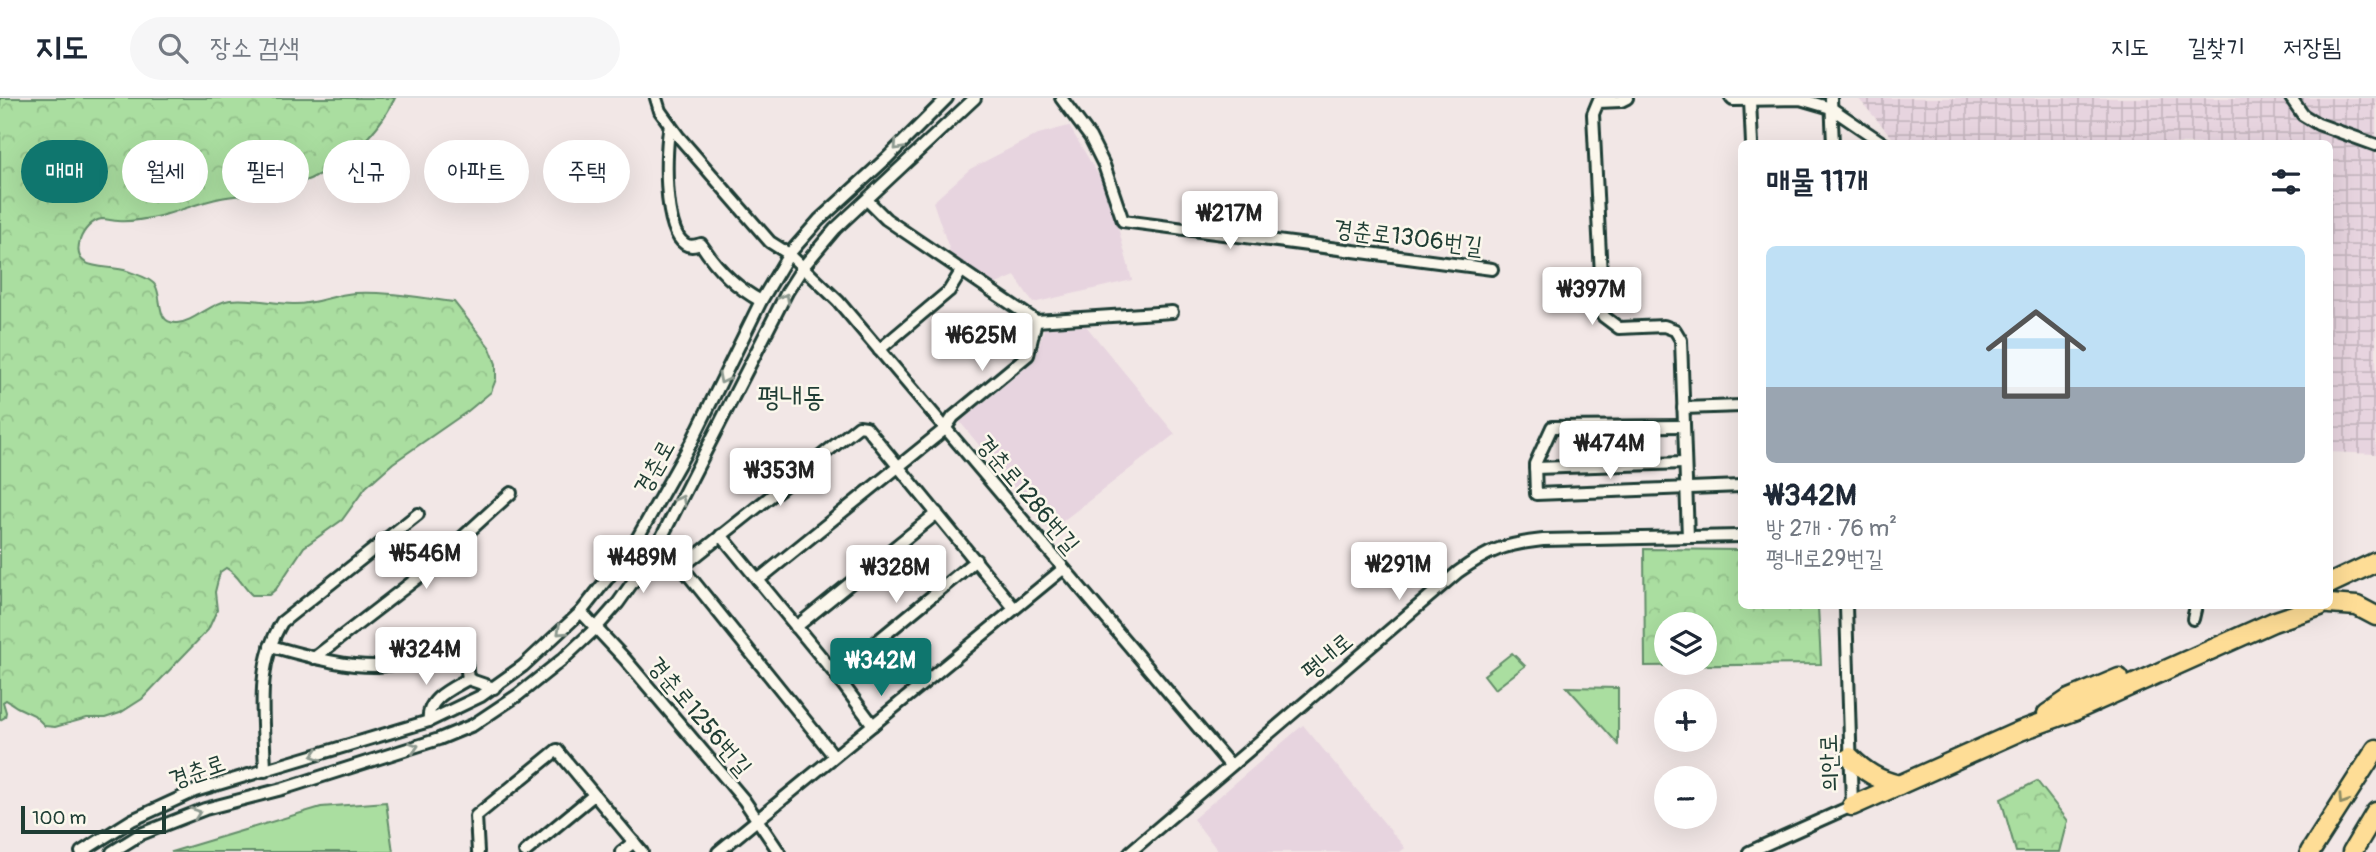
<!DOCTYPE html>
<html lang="ko">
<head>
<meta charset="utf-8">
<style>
  body { margin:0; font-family:Pangolin,"Poor Story",sans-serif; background:#f6f6f7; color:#1f2937; height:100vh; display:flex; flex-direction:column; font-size:26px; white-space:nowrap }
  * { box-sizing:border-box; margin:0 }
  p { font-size:23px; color:#747a83 }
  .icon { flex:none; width:38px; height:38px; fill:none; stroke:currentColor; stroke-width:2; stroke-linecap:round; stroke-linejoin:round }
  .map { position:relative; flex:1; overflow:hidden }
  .drawer { position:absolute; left:1738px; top:42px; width:595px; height:469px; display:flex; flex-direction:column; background:#fff; border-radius:10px; box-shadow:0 7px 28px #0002 }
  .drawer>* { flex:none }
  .hud { position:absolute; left:21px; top:42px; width:665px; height:63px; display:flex; gap:14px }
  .fabs { position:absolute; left:1654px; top:514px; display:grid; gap:14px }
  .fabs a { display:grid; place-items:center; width:63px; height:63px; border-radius:50%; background:#fff; box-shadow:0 7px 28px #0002; font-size:35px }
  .scale { position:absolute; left:21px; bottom:18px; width:145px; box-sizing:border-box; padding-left:7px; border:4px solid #1f3d34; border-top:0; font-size:19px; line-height:24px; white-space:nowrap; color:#1f3d34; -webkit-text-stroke:5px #fbf7ec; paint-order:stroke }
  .price { position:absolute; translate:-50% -60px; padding:0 16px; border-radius:7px; background:#fff; color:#222; font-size:23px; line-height:46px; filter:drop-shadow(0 2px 4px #0008) }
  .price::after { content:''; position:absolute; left:50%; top:42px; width:21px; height:16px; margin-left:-10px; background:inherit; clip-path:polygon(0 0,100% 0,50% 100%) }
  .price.on { background:#0f766e; color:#fff }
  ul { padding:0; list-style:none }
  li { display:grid; align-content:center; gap:14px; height:371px; padding:0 28px }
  li span { display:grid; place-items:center; height:217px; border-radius:10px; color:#555 }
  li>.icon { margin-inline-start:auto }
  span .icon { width:126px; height:126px; fill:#fffc; stroke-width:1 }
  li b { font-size:30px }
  h2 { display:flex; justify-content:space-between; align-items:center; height:84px; padding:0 28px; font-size:30px }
  .tag { padding:0 24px; border-radius:32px; background:#fff; box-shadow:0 7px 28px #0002; font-size:24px; line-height:63px }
  .tag.on { background:#0f766e; color:#fff }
  header { display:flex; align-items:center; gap:42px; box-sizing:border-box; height:98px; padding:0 35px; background:#fff; border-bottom:2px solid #e0e1e3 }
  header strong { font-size:33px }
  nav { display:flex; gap:38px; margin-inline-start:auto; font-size:24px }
  .search { width:490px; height:63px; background:#f6f6f7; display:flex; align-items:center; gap:18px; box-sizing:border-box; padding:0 24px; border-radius:38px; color:#747a83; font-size:26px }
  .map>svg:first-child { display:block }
  .built { fill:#e7d4df }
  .industrial { fill:url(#industrial-grid) }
  .forest { fill:url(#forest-crowns); stroke:#648e6a; stroke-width:2; fill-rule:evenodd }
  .green { fill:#aadea0; stroke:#648e6a; stroke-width:2 }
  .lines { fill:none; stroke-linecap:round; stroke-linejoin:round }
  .minor-casing { stroke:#1f3d34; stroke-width:16 }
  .highway-casing { stroke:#1f3d34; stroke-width:23 }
  .minor { stroke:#fbf7ec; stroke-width:10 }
  .highway { stroke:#fedd96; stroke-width:18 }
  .oneway { stroke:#8d9a90 }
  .oneway2 { stroke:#8e8d65 }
  .labels { text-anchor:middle; stroke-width:5; stroke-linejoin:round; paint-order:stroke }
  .street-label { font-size:24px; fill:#1f3d34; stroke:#fbf7ec }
  .quarter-label { font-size:28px; fill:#1f3d34; stroke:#fbf7ec }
</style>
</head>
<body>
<header>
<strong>지도</strong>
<div class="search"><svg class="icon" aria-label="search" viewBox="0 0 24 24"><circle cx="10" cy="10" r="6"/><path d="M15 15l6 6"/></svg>장소 검색</div>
<nav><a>지도</a><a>길찾기</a><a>저장됨</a></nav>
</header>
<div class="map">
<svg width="2376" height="754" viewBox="0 0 2376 754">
  <defs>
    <pattern id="industrial-grid" width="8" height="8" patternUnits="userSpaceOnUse" patternTransform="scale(1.75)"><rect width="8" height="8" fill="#e7d4df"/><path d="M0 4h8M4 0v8" fill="none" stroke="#c6b7c0"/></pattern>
    <pattern id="forest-crowns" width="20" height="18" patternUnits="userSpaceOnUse" patternTransform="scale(1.75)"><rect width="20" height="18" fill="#aadea0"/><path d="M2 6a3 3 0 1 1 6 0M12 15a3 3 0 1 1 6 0" fill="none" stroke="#92bf8a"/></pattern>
  </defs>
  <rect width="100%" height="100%" fill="#f2e7e6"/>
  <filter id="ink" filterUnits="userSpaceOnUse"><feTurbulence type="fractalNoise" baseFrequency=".0143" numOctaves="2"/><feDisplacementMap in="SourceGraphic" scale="14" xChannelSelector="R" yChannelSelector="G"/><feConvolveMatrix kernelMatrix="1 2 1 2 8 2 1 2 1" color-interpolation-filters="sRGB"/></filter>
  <g filter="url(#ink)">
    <!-- built -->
    <g class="built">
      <polygon points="1069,28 1099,78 1113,110 1132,182 1033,205 1015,178 994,187 952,159 933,104 970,71 1038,36"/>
      <polygon points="1086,228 1175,336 1050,433 960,324 1035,262 1044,230"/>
      <polygon points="1303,627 1405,750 1400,754 1219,754 1193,721"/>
    </g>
    <!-- industrial -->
    <polygon class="industrial" points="1858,0 2376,0 2376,356 2329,354 2329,46 1897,45"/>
    <!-- forest -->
    <g class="forest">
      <path d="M 0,0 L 395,0 C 375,41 337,73 294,87 C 271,95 244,96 221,100 C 200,104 180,113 160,118 C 147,121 131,124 118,123 C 113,123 107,121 102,121 C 92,122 83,133 80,142 C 70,176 110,166 127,173 C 136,176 150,180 155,187 C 163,199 155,226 177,225 C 194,224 210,205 230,202 C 251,199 271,206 293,206 C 315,207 332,197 354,195 C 387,193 421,200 454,204 L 490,250 L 496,266 L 496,281 L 491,294 L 468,313 L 393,365 L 366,389 L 342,422 L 304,449 L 276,491 L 269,497 L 252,497 C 243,489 237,475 226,470 L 220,474 L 215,494 L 217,512 L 208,532 L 142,601 L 120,615 L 105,620 L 87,620 L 55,629 L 45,628 L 34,617 L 17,609 L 6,602 L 3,604 L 6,614 L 5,619 L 0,622 Z"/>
      <path d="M 1644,451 L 1741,452 L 1741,508 L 1818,508 L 1821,566 L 1645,568 ZM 1666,527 L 1704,527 L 1704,565 L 1666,565 Z"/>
      <polygon points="2037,683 2068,723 2060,754 2016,754 2001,701"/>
    </g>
    <!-- green -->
    <g class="green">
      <polygon points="1512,555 1525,568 1495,591 1484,577"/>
      <polygon points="1567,589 1618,590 1618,646"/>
      <polygon points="386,704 393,754 171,754 321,709"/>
    </g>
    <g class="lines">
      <!-- minor casing -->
      <g class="minor-casing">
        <g id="minor">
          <polyline points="656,0 660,13 678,38 770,144 789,156 838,203 1230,667"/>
          <polyline points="1061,0 1090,39 1104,67 1123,123 1492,171"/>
          <polyline points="1627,0 1621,3 1598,4 1593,16 1603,218 1619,230 1664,228 1675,232 1681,242 1688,439"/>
          <polyline points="1731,0 1733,2 1800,1 1831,10 1884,46"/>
          <polyline points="1831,0 1833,46"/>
          <polyline points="2291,0 2303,17 2318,26 2376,47"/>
          <polyline points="1750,2 1752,46"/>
          <path d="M 670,27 C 665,51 663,132 685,146 C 691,150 696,147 701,146 C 717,171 735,189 761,203"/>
          <polyline points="867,102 886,121 1036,223 1172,214"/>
          <polyline points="879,252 949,193 962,172"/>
          <polyline points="1683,310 1741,308"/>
          <polyline points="1684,328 1552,329 1535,366 1536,396 1741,388"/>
          <polyline points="1535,370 1684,365"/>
          <polyline points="721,437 758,482"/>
          <polyline points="581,514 625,561 744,702 779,754"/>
          <polyline points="2193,521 2196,508"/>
          <polyline points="796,529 937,415"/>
          <path d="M 270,548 C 305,557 342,569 378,568 C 408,567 436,550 465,557 L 468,581"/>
          <polyline points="314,560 420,478 511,395"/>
          <polyline points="836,577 976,462"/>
          <polyline points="468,581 494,590"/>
          <path d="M 429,623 C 426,601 451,591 468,581"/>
          <polyline points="873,627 836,577 758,482 945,331 953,319 1028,257 1036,223"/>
          <polyline points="834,658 682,469 859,328 866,329 1014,510"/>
          <path d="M 265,673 C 264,623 254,569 282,524 L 418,416"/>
          <polyline points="81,754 132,722 195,693 429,623 481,598 523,568 581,514 633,448 691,345 761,203 789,156 819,122 887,60 947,0"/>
          <polyline points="112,754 141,736 205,711 282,691 439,641 473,627 518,597 563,561 596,530 618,505 654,454 787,194 803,169 835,131 975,0"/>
          <polyline points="478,754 476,718 557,652 642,754"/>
          <polyline points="525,754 594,697"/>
          <polyline points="621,754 634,744"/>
          <polyline points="718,754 1063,471"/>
          <path d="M 1130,754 L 1458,474 C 1489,452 1505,446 1543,442 L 1741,438"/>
          <polyline points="1749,754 1852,708 1846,508"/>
        </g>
      </g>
      <!-- highway casing -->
      <g class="highway-casing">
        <g id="highway">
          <polyline points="2329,486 2376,464"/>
          <polyline points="2329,506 2357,508 2376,518"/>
          <polyline points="2047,616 2069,601 2119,580"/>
          <path d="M 1850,659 C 1865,674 1878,682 1899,687"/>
          <polyline points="1852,708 2020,633 2074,613 2273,524 2320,508"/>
          <polyline points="2310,754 2376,651"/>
          <polyline points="2352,754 2376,714"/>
        </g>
      </g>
      <!-- minor -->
      <use href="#minor" class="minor"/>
      <!-- highway -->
      <use href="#highway" class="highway"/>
    </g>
    <!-- one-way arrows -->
    <defs><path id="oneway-chevron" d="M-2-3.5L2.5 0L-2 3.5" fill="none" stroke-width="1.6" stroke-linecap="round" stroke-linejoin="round" transform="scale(1.75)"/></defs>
    <g class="oneway">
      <use href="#oneway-chevron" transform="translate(898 48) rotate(133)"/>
      <use href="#oneway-chevron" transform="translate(785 200) rotate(-62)"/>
      <use href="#oneway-chevron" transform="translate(723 281) rotate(117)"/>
      <use href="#oneway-chevron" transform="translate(681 402) rotate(-62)"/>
      <use href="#oneway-chevron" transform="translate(561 533) rotate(137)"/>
      <use href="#oneway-chevron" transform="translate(414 649) rotate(-18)"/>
      <use href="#oneway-chevron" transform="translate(316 657) rotate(162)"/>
      <use href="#oneway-chevron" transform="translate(196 715) rotate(-20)"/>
    </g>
    <use class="oneway2" href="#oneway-chevron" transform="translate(2343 702) rotate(123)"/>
  </g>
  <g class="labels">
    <!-- street labels -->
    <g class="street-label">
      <text transform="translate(1408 139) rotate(7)" y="8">경춘로1306번길</text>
      <text transform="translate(654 369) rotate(-61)" y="8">경춘로</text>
      <text transform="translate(1028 396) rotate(50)" y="8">경춘로1286번길</text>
      <text transform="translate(1327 558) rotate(-40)" y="8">평내로</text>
      <text transform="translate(700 618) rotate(50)" y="8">경춘로1256번길</text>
      <text transform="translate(1829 665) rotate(-92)" y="8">의안로</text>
      <text transform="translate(197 673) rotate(-19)" y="8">경춘로</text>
    </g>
    <!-- quarter labels -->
    <g class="quarter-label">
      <text x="791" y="308">평내동</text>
    </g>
  </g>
</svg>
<div class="fabs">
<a><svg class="icon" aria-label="layers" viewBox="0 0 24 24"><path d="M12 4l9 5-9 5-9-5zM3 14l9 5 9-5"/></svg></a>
<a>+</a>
<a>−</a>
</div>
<div class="scale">100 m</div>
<b class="price" style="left:1230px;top:153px">₩217M</b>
<b class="price" style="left:1592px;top:229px">₩397M</b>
<b class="price" style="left:982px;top:275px">₩625M</b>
<b class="price" style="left:1610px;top:383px">₩474M</b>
<b class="price" style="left:780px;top:410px">₩353M</b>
<b class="price" style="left:426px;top:493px">₩546M</b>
<b class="price" style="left:643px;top:497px">₩489M</b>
<b class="price" style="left:1399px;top:504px">₩291M</b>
<b class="price" style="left:896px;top:507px">₩328M</b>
<b class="price" style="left:426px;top:589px">₩324M</b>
<b class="price on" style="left:881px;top:600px">₩342M</b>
<div class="hud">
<a class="tag on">매매</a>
<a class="tag">월세</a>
<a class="tag">필터</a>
<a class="tag">신규</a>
<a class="tag">아파트</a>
<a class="tag">주택</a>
</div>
<section class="drawer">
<h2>매물 11개<svg class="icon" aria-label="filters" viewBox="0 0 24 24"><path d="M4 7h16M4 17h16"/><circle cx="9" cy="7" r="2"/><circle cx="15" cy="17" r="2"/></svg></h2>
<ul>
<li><span style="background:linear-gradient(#bfe0f5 65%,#9aa5b1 0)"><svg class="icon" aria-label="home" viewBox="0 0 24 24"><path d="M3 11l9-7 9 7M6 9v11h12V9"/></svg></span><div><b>₩342M</b><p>방 2개 · 76 m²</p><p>평내로29번길</p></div></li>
</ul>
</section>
</div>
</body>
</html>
